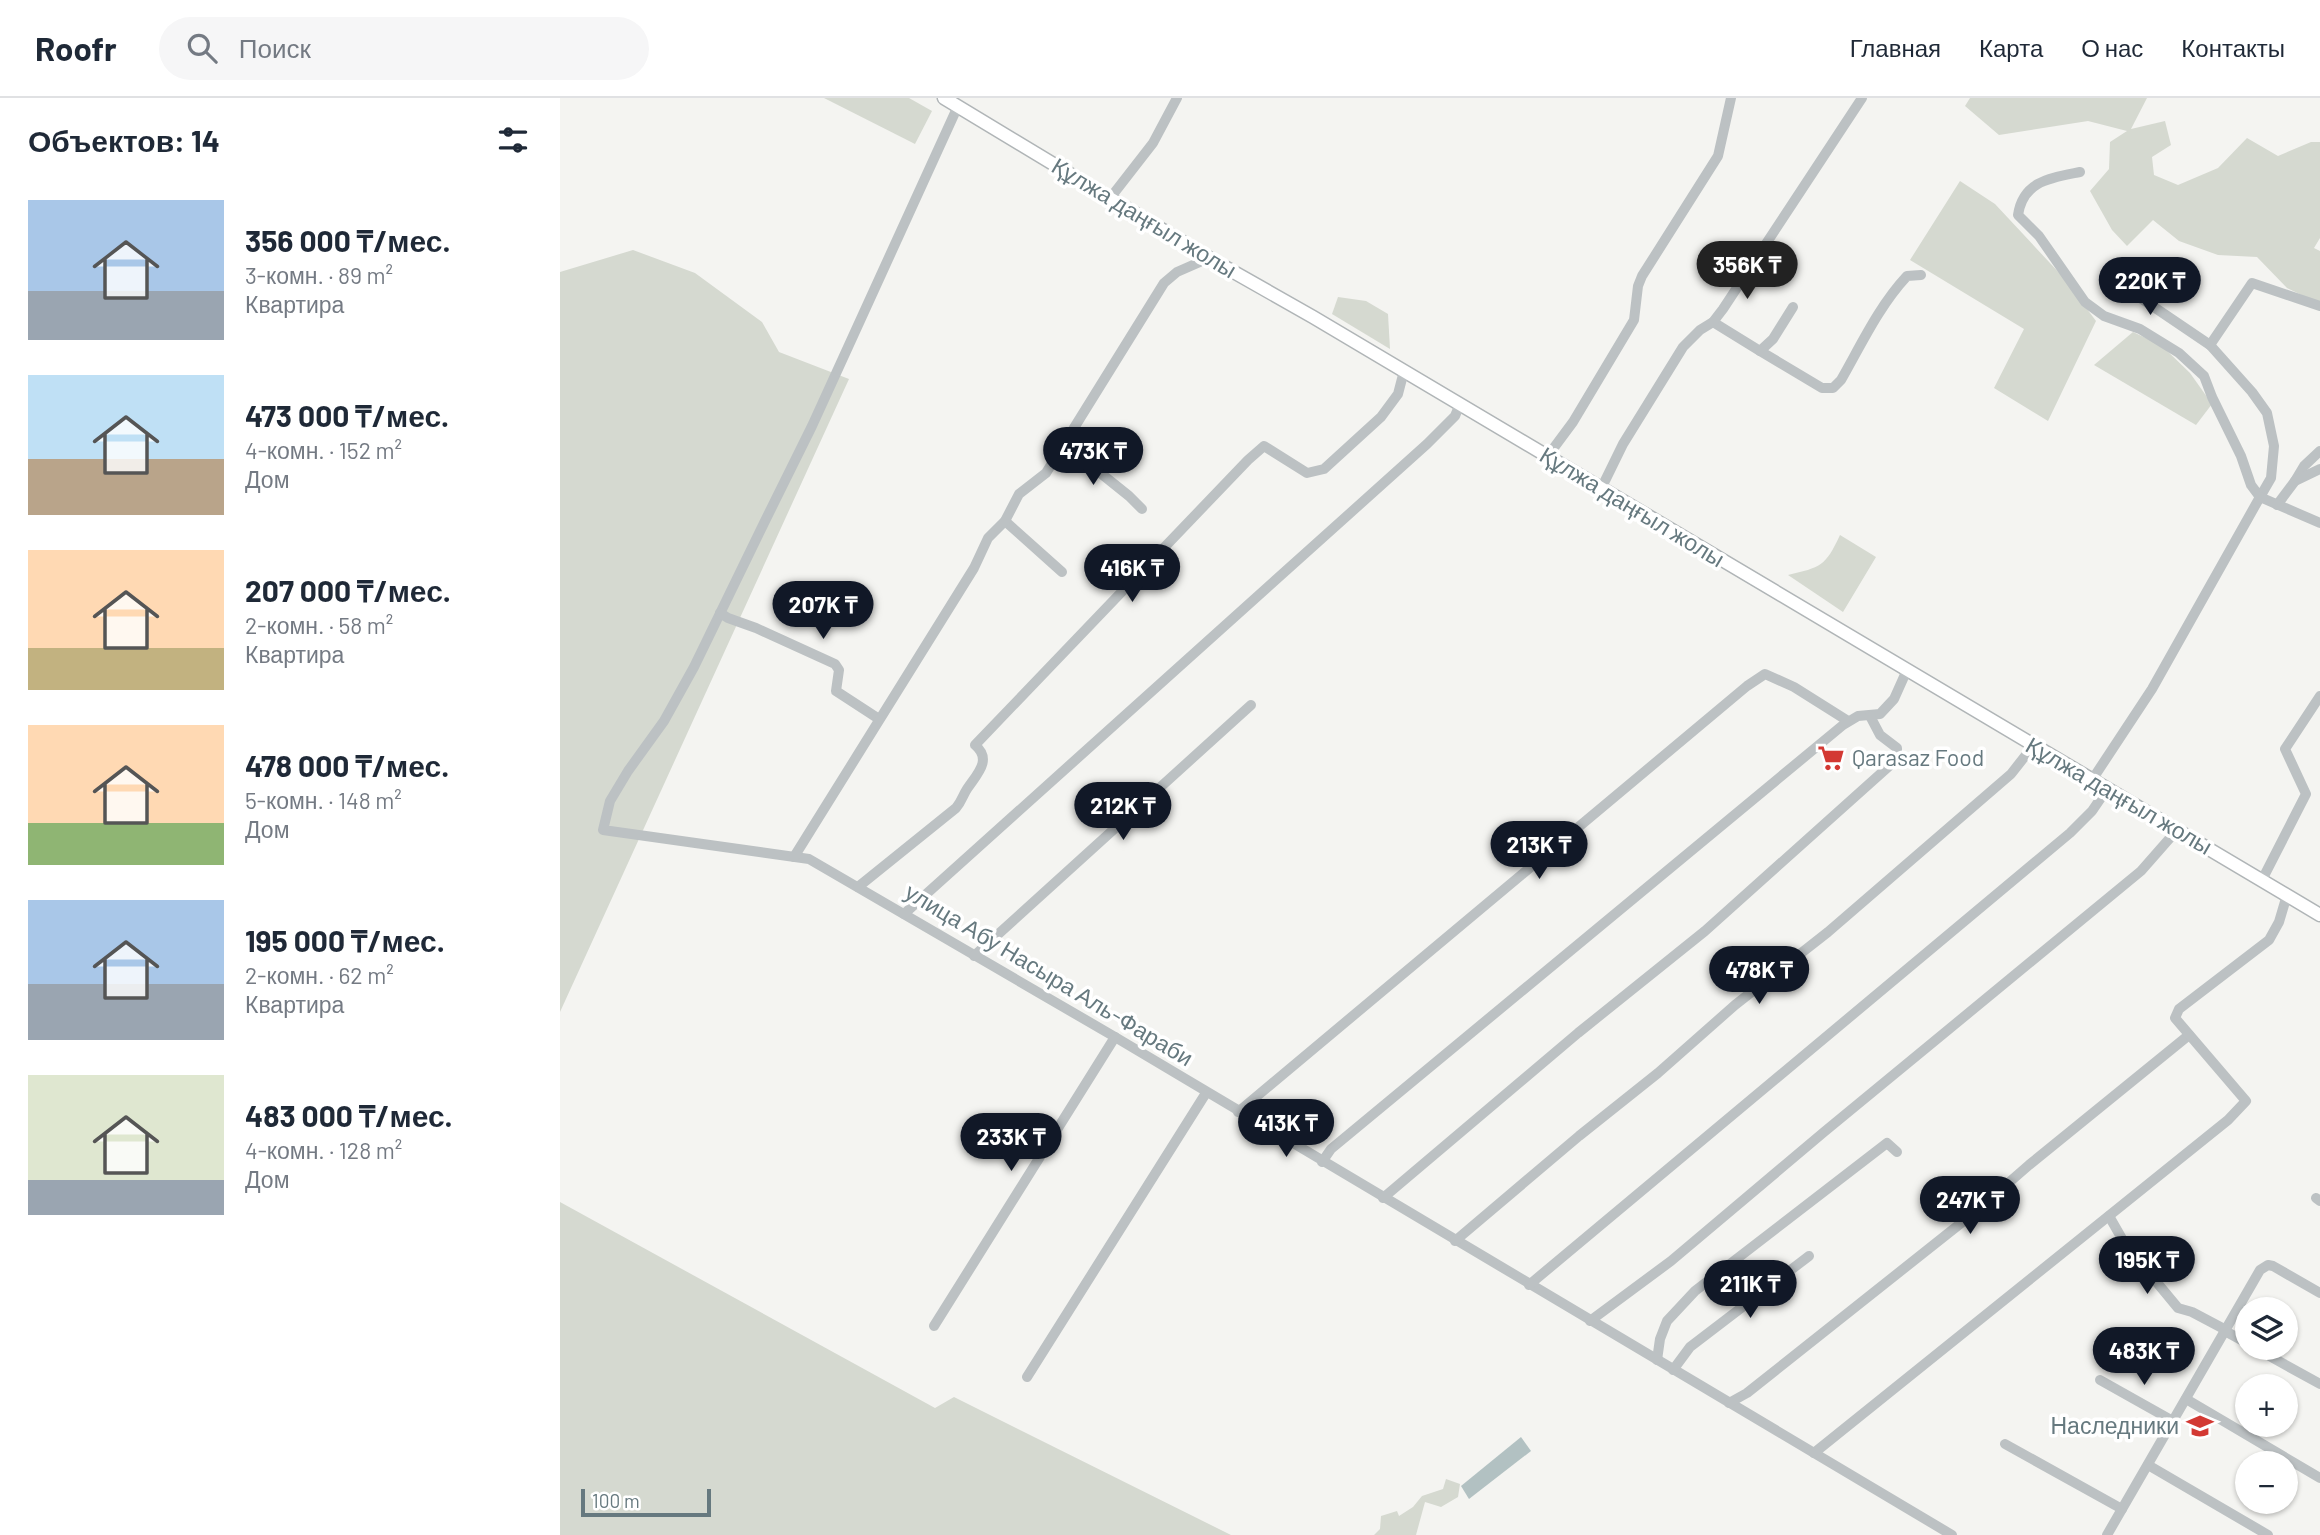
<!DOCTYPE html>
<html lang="ru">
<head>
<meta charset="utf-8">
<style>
  body { margin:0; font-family:Barlow,sans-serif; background:#f6f6f7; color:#1f2937; height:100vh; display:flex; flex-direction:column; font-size:26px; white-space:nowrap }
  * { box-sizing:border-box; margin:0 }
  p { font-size:23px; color:#747a83 }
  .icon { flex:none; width:38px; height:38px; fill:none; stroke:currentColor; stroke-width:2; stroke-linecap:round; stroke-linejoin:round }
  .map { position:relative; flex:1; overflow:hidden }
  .sheet { display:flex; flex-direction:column; background:#fff; width:560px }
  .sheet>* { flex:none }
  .fabs { position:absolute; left:1675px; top:1199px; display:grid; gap:14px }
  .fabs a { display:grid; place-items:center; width:63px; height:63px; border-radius:50%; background:#fff; box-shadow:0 2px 5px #0004; font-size:35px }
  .scale { position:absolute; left:21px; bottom:18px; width:130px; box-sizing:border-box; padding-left:7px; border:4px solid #66797f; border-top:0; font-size:19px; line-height:24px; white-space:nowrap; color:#66797f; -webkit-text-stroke:5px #fff; paint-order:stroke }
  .price { position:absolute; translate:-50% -60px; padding:0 16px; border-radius:24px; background:#111827; color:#fff; font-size:23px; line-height:46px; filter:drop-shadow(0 2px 4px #0008) }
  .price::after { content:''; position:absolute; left:50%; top:42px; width:21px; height:16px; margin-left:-10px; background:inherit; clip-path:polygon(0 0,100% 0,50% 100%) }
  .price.current { background:#222; color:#fff }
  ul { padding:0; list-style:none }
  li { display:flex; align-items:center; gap:21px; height:175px; padding:0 28px }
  li span { display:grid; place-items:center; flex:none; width:196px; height:140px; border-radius:0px; color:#555 }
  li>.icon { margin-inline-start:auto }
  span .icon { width:84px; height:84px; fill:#fffc; stroke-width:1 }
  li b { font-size:30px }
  h2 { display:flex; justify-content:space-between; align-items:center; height:84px; padding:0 28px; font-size:30px }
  header { display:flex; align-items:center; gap:42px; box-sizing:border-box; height:98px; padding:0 35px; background:#fff; border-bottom:2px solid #e0e1e3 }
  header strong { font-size:33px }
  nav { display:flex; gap:38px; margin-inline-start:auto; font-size:24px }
  .search { width:490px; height:63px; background:#f6f6f7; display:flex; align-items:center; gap:18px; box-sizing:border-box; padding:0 24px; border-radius:38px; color:#747a83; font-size:26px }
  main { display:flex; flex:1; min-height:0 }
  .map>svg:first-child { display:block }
  .green { fill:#d5d9d0 }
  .water { fill:#b2c1c2 }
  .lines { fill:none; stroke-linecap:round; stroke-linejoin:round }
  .major-casing { stroke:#b0b5b7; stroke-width:15 }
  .minor { stroke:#bcc1c3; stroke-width:10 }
  .major { stroke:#fff; stroke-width:12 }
  .labels { text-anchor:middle; stroke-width:7; stroke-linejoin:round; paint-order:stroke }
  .street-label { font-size:23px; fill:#66797f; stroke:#fff }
  .poi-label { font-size:23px; fill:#66797f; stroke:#fff; text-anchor:start }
</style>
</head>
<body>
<header>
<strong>Roofr</strong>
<div class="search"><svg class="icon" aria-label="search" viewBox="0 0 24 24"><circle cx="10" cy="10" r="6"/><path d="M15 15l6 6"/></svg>Поиск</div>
<nav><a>Главная</a><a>Карта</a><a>О нас</a><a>Контакты</a></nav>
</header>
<main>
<section class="sheet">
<h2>Объектов: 14<svg class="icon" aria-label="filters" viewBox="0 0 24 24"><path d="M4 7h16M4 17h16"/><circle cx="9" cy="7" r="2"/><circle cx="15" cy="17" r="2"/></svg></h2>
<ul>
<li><span style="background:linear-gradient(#a9c7e8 65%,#9aa5b1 0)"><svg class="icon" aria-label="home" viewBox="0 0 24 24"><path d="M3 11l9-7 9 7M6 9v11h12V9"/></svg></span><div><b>356 000 ₸/мес.</b><p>3-комн. · 89 m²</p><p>Квартира</p></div></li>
<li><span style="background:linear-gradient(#bfe0f5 60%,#b9a48a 0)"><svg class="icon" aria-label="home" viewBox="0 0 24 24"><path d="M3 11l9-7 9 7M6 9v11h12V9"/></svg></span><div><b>473 000 ₸/мес.</b><p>4-комн. · 152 m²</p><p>Дом</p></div></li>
<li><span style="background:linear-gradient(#ffd9b3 70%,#c2b280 0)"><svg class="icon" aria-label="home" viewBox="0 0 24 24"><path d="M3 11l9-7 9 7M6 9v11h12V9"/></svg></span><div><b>207 000 ₸/мес.</b><p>2-комн. · 58 m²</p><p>Квартира</p></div></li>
<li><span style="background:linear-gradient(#ffd9b3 70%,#8fb573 0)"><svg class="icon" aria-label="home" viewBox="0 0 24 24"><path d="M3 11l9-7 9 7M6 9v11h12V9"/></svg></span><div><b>478 000 ₸/мес.</b><p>5-комн. · 148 m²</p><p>Дом</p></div></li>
<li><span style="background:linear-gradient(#a9c7e8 60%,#9aa5b1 0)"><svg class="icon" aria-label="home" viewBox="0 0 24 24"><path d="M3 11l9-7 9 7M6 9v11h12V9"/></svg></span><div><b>195 000 ₸/мес.</b><p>2-комн. · 62 m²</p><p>Квартира</p></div></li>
<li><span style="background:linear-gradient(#dfe7d0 75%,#9aa5b1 0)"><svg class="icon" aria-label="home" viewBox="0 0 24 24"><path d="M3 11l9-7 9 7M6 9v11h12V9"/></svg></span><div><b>483 000 ₸/мес.</b><p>4-комн. · 128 m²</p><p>Дом</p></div></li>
</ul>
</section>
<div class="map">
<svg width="1760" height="1437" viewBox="0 0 1760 1437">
  <rect width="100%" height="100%" fill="#f4f4f1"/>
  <!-- green -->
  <g class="green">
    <polygon points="264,0 349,0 372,13 355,46"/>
    <polygon points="1410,0 1587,0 1571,31 1605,23 1611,47 1592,59 1594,77 1618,87 1658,70 1687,40 1718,58 1751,44 1760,44 1760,140 1754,150 1760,153 1760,206 1727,190 1697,159 1658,157 1619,143 1593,122 1567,148 1552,132 1530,93 1549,71 1550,44 1567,33 1528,23 1439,37 1405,8"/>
    <polygon points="1400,83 1435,106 1503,179 1536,223 1488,323 1434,290 1464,231 1350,162"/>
    <polygon points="73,152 135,175 202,224 219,254 289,281 0,914 0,174"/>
    <polygon points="778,199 806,203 828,216 830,251 772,216"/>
    <polygon points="1573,234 1601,247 1630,275 1652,306 1636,327 1534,267"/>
    <path d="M 1280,437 L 1316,459 L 1283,514 L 1228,477 C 1261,469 1265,469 1280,437 Z"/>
    <polygon points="0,1104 375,1310 394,1299 671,1437 0,1437"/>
    <polygon points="886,1381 900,1386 898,1399 881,1409 865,1404 856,1437 814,1437 820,1431 821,1418 837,1413 839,1418 853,1409 862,1398 883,1391"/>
  </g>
  <!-- water -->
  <polygon class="water" points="961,1339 971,1353 909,1401 901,1388"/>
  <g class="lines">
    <!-- major casing -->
    <g class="major-casing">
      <polyline id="major" points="384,0 649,160 753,219 1760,817"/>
    </g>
    <!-- minor -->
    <g class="minor">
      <polyline points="398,8 252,328 205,423 134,569 104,623 68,673 50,703 43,732 249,761 555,939 1392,1437"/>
      <path d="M 1520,74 C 1490,80 1463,83 1458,117 L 1479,138 L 1525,204 L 1544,218 L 1580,231 L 1619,255 L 1644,278 L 1652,299 L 1681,358 L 1691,387 L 1700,399 L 1711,380 L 1714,348 L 1707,315 L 1692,294 L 1650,247 L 1557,184"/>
      <polyline points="551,99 593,45 617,0"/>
      <polyline points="1153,224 1200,253 1213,241 1233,209"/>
      <polyline points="1650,247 1692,185 1760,208"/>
      <path d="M 1200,253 L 1262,290 L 1273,290 L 1281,282 C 1301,247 1319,208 1347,178 L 1361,177"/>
      <polyline points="503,345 569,398 582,411"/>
      <polyline points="987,359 1013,324 1074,222 1078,188 1082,178 1158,58 1171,0"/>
      <polyline points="1735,383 1744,368 1760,353"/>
      <polyline points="1041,391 1063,346 1123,249 1140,232 1153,224 1163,211 1302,0"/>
      <polyline points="1717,407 1735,383 1760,371"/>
      <polyline points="445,423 502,474"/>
      <polyline points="160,515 168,520 196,530 275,566 279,572 276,593 319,621"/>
      <polyline points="1532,682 1592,591 1700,399 1760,425"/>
      <polyline points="234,759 414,470 428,440 445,423 459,396 486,375 604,185 617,174 649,160"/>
      <polyline points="1702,782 1746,696 1725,651 1760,598"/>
      <path d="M 298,789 L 396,710 C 402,703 403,697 407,691 C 416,677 433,662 415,647 L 688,362 L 704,348 L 747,375 L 764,371 L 821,319 L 838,296 L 844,273"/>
      <polyline points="344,816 867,346 895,318 900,306"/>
      <polyline points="414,858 691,607"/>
      <polyline points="678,1014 1187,588 1205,576 1234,589 1288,623"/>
      <polyline points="762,1064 771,1051 1283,627 1298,618 1320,616 1334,601 1347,572"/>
      <polyline points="823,1100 1018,935 1145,833 1337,661 1337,650 1320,637 1310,618"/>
      <polyline points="1756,1100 1760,1103"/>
      <polyline points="1549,1118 1565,1146 1618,1210 1632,1214 1666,1232"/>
      <polyline points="895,1143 1019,1038 1098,975 1175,907 1268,834 1451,676 1473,648"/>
      <polyline points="969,1187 1510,735 1532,713 1547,691"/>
      <polyline points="1030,1223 1111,1163 1264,1034 1581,773 1617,732"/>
      <polyline points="374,1228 555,939"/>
      <polyline points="1665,1233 1687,1245"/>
      <polyline points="1695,1250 1760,1286"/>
      <polyline points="1097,1262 1100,1241 1107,1223 1135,1193 1327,1045 1337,1054"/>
      <polyline points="1113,1272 1130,1249 1249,1158"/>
      <polyline points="467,1279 646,995"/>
      <polyline points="1540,1282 1613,1323"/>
      <polyline points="1626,1301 1760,1380"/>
      <polyline points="1169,1305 1187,1295 1415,1114 1469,1067 1629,937"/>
      <polyline points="1445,1346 1562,1411"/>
      <polyline points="1254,1355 1668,1022 1686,1003 1615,920 1619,911 1709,842 1719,824 1727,797"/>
      <polyline points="1588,1367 1708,1437"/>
      <polyline points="1547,1437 1700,1172 1708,1167 1713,1168 1760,1195"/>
    </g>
    <!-- major -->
    <use href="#major" class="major"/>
  </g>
  <!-- icons -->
  <defs>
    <g id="supermarket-bare" transform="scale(2.1)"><path d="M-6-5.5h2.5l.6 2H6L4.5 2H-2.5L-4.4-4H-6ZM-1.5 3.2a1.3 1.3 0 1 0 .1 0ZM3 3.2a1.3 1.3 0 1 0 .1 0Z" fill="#d33933" stroke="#fff" stroke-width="2.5" paint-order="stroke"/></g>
    <g id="school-bare" transform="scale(2.1)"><path d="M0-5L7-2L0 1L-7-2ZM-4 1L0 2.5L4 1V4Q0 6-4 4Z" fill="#d33933" stroke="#fff" stroke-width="2.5" paint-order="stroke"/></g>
  </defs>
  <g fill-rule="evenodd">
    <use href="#supermarket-bare" x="1271" y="660"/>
    <use href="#school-bare" x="1640" y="1328"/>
  </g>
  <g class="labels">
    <!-- street labels -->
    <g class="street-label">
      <text transform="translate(584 120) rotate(31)" y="8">Құлжа даңғыл жолы</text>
      <text transform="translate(1072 409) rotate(31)" y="8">Құлжа даңғыл жолы</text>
      <text transform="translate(1559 698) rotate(30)" y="8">Құлжа даңғыл жолы</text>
      <text transform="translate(489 877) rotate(31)" y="8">улица Абу Насыра Аль-Фараби</text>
    </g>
    <!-- poi labels -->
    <g class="poi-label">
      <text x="1292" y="668">Qarasaz Food</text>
      <text x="1619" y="1336" text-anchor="end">Наследники</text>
    </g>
  </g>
</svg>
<div class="fabs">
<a><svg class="icon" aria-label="layers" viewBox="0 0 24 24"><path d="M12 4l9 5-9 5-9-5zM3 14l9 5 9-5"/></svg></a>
<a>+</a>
<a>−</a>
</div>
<div class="scale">100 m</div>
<b class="price current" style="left:1187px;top:203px">356K ₸</b>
<b class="price" style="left:1590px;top:219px">220K ₸</b>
<b class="price" style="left:533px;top:389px">473K ₸</b>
<b class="price" style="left:572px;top:506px">416K ₸</b>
<b class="price" style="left:263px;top:543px">207K ₸</b>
<b class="price" style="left:563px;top:744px">212K ₸</b>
<b class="price" style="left:979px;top:783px">213K ₸</b>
<b class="price" style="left:1199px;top:908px">478K ₸</b>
<b class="price" style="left:726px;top:1061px">413K ₸</b>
<b class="price" style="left:451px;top:1075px">233K ₸</b>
<b class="price" style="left:1410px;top:1138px">247K ₸</b>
<b class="price" style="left:1587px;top:1198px">195K ₸</b>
<b class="price" style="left:1190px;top:1222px">211K ₸</b>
<b class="price" style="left:1584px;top:1289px">483K ₸</b>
</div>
</main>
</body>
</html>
